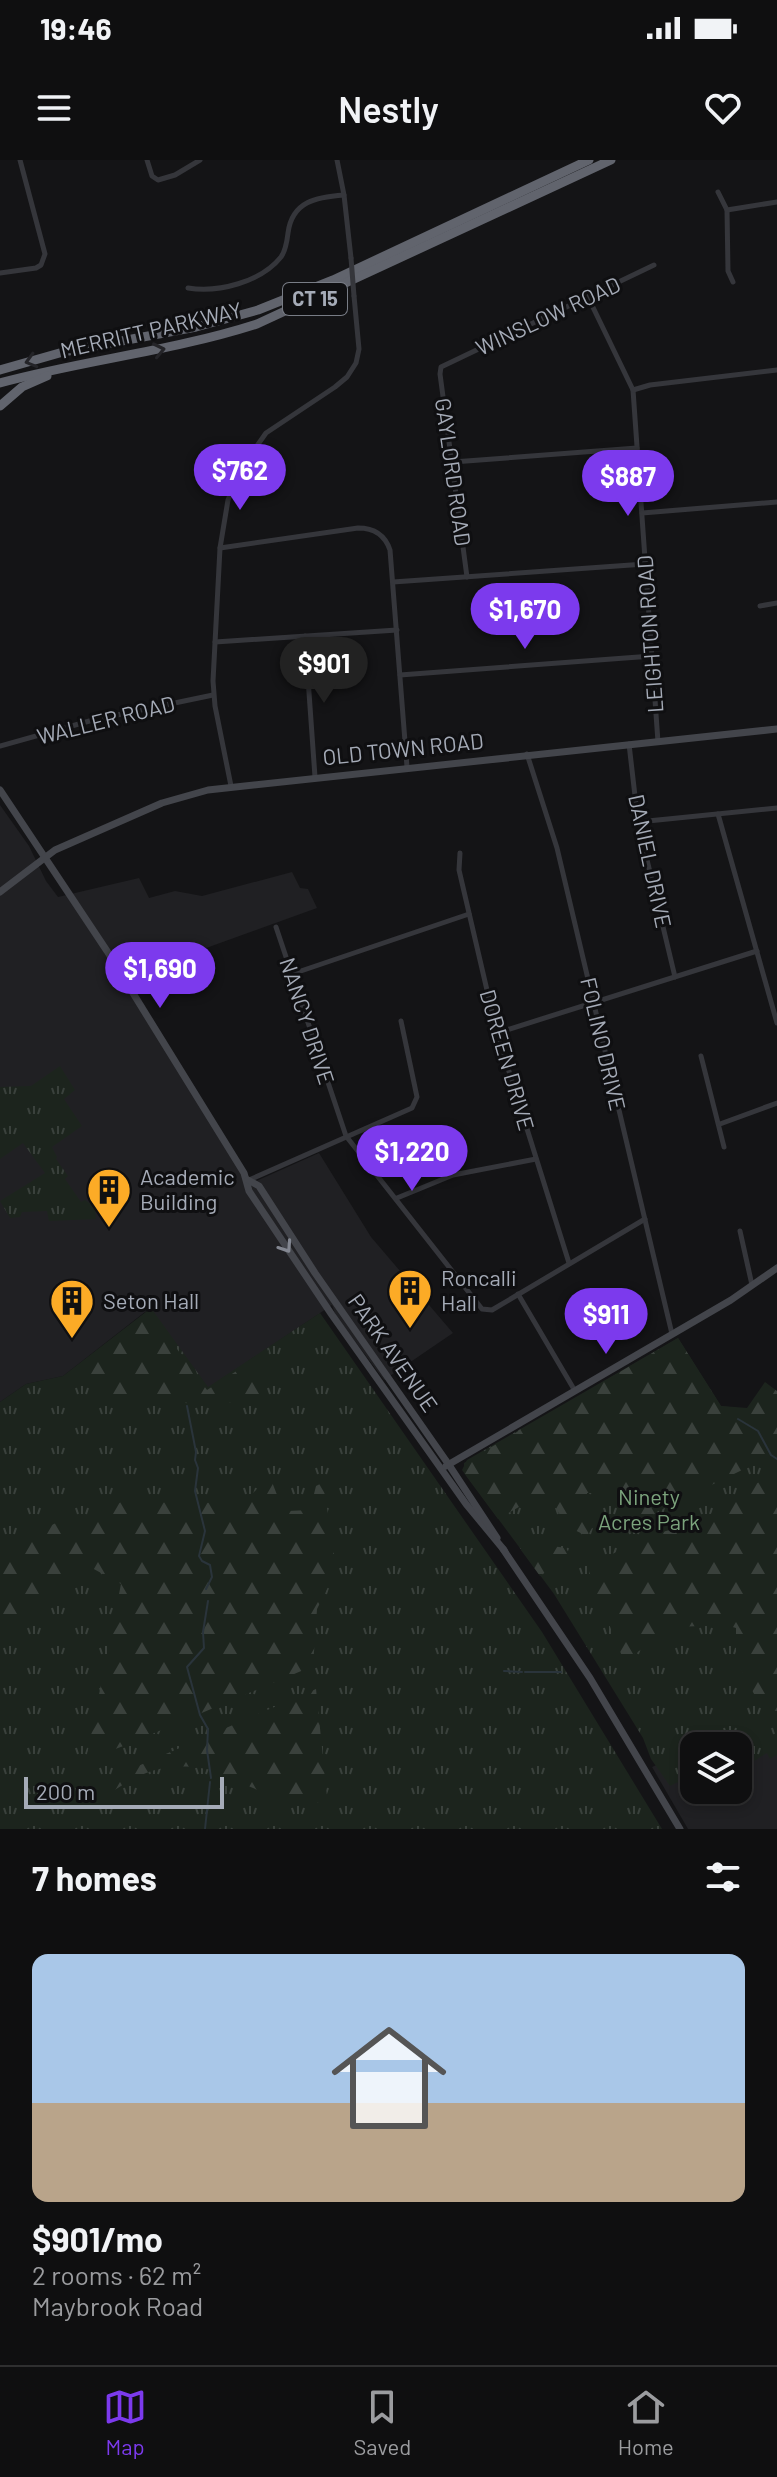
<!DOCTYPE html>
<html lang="en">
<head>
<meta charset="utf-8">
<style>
  body { margin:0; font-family:Barlow,sans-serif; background:#181819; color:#f1f3f6; height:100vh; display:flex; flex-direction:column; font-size:30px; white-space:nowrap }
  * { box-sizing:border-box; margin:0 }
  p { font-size:26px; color:#9b9c9f }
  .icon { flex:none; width:44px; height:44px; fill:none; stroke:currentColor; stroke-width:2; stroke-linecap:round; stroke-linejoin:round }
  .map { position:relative; height:1669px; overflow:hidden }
  .panel { display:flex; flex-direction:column; background:#0f0f10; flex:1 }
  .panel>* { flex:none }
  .tools { position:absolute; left:680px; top:1572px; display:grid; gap:16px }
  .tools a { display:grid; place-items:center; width:72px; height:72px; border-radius:16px; background:#0f0f10; box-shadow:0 4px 12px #0003,0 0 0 2px #2f2f30; font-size:40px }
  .scale { position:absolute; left:24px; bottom:20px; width:200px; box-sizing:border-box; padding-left:8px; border:4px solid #a5abb7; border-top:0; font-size:22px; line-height:28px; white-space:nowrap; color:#a5abb7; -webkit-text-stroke:6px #0f0f11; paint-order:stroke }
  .price { position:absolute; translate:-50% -68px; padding:0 18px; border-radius:28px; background:#7c3aed; color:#fff; font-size:26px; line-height:52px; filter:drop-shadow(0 2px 4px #0008) }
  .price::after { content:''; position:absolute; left:50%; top:48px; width:24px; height:18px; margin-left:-12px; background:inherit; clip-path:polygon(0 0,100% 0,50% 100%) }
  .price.selected { background:#222; color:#fff }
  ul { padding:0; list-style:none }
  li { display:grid; align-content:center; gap:16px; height:424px; padding:0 32px }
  li span { display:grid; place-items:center; height:248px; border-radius:16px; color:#555 }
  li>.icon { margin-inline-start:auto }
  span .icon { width:144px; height:144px; fill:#fffc; stroke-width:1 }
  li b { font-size:34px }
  h2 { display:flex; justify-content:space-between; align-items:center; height:96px; padding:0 32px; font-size:34px }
  .status { display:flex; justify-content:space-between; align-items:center; height:56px; padding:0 40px; background:#0f0f10; direction:ltr }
  .status svg { height:22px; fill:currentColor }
  header { display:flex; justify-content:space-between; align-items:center; height:104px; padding:0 32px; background:#0f0f10; font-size:36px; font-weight:600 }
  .dock { display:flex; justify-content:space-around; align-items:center; height:112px; border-top:2px solid #2f2f30; background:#0f0f10; font-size:22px; color:#9b9c9f }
  .dock a { display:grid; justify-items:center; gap:4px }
  .dock .selected { color:#7c3aed }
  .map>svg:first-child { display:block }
  .built { fill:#202023 }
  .grass { fill:url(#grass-tufts) }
  .forest { fill:url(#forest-firs) }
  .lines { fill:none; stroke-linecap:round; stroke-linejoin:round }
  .stream { stroke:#2a343b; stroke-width:2 }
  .street { stroke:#35363b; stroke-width:5 }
  .secondary { stroke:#43454b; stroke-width:7 }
  .highway { stroke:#61646d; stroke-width:9 }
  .street-bridge { stroke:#35363b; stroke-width:5 }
  .oneway { stroke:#242428 }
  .oneway2 { stroke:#838791 }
  .labels { text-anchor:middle; stroke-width:6; stroke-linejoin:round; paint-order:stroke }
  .shield { fill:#0f0f11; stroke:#787c85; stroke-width:2 }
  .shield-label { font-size:20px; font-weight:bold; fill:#a5abb7 }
  .street-label { font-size:22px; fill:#a5abb7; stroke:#0f0f11 }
  .poi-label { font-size:22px; fill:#a5abb7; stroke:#0f0f11; text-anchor:start }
  .park-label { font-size:22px; fill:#7ba37c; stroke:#0f0f11 }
</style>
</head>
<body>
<div class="status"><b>19:46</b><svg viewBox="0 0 49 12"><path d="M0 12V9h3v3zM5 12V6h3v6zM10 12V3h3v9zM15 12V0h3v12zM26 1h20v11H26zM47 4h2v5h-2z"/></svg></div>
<header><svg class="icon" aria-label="menu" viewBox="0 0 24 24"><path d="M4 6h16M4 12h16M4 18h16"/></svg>Nestly<svg class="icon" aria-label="heart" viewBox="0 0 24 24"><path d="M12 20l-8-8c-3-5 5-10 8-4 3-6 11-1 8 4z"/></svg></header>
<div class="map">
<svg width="777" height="1669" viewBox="0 0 777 1669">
  <defs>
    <pattern id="grass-tufts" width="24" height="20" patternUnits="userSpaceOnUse" patternTransform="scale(2)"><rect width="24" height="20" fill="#1c241d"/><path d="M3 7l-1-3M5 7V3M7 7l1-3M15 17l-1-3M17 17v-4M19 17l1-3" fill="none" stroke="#3a413c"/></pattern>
    <pattern id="forest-firs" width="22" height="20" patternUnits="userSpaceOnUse" patternTransform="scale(2)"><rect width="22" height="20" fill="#1c241d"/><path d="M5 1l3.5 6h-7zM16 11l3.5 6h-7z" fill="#3a413c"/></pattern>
  </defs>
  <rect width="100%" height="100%" fill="#141416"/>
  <!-- built -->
  <g class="built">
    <polygon points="0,645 29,686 46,721 58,737 139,718 149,738 175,731 202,736 292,712 300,728 308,729 317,748 126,817 252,1023 319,993 371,1077 453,1173 384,1220 336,1156 332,1145 208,1228 150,1148 63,1216 26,1224 0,1242"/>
    <polygon points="770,1554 777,1565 777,1669 688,1669 652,1607 694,1588 694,1630 738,1630 738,1586 698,1586"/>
  </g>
  <!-- grass -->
  <g class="grass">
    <polygon points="60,906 75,930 64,939 82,966 52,987 57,997 56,999 68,1016 65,1019 81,1042 85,1040 95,1047 96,1059 49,1061 47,1051 22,1052 20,1057 10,1058 0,1041 45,1013 23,983 0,999 0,927 31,926"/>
    <polygon points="151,1148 208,1227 320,1153 542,1472 662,1669 0,1669 0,1242 26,1224 63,1216"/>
    <polygon points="678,1178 721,1246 747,1249 777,1244 777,1595 770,1599 767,1593 738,1611 738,1586 694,1586 694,1614 670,1626 651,1599 643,1578 554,1434 462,1310 467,1300"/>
  </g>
  <!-- forest -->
  <g class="forest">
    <polygon points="150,1152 207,1230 269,1190 263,1232 259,1238 214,1245 112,1238 72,1216"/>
    <path d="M 678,1178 L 721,1246 L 747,1248 L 765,1222 L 777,1231 L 777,1293 L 636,1362 C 614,1345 620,1332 586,1333 L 594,1365 L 587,1376 L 566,1366 L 550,1337 L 531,1340 L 498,1359 L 464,1313 L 464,1303 Z"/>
    <polygon points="777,1315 777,1551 762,1549 736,1500 736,1468 726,1465 675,1467 624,1501 593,1425 588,1406 651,1375 696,1363 730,1342 739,1330"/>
    <polygon points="264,1322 272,1322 279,1340 287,1351 310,1350 316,1326 320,1324 324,1329 334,1393 333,1417 317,1449 313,1506 126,1585 86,1600 121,1424 92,1408 54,1421 13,1469 0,1492 0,1384 21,1379 56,1363 84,1360 121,1342 228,1343 248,1338"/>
    <polygon points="545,1385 566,1388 570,1395 540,1416 521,1390"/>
    <path d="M 316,1529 L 327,1637 C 304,1660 245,1622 220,1613 C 205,1607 181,1605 165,1608 C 138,1612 116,1629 95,1644 L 108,1619 Z"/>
  </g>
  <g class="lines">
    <!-- stream -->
    <g class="stream">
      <polyline points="187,1246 196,1292 195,1300 198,1308 195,1331 205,1371 199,1396 202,1401 210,1405 212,1417 206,1429"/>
      <polyline points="738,1259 758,1271 771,1295 777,1299"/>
      <polyline points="208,1441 203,1472 204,1488 187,1507 200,1555 208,1569 207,1590 211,1618"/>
      <polyline points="504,1511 522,1512"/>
      <polyline points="525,1512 561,1512"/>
      <polyline points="205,1669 210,1622"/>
    </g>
    <!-- street -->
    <g class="street">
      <polyline points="147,0 152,16 158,20 175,15 200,0"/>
      <polyline points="337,0 344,35 351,98"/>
      <polyline points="718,32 727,50 728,111 733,122"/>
      <polyline points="727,50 777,42"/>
      <polyline points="0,113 36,108 41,105 45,94 20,0"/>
      <path d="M 188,128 C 218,133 261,122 281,97 C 286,90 287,81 288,73 C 292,41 317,37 344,35"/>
      <polyline points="588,137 633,230 658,582"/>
      <polyline points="633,230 650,225 777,210"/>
      <polyline points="453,302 637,288"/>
      <polyline points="642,353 777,342"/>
      <path d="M 220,388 L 358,368 C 374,368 385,375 390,390 L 407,607"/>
      <polyline points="467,417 440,214 441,207 654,105"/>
      <polyline points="393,422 645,404"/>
      <polyline points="760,446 777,443"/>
      <polyline points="305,476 315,617"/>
      <polyline points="215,482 397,470"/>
      <polyline points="400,515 652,496"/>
      <polyline points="629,584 638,662 675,817"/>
      <polyline points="0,586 93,560 213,535"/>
      <polyline points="527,594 557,688 672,1174"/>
      <polyline points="231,626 215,546 213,521 220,388 228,340 242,307 266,273 335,227 347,217 356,203 359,189 354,136"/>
      <polyline points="718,654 777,863"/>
      <polyline points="638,662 777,648"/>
      <polyline points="460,693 459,710 497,873 569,1103"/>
      <polyline points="276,767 346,976 482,1149 492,1150 645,1059"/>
      <polyline points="292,814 469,754"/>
      <polyline points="497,873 757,791"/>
      <polyline points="701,896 724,987"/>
      <polyline points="720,964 777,943"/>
      <polyline points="249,1020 412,948 417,937 401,861"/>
      <polyline points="397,1038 453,1015 536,999"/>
      <polyline points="740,1071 752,1125"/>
      <polyline points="518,1134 575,1231"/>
    </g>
    <!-- secondary -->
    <g class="secondary">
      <polyline points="0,630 107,791 244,1013 249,1031 332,1155 466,1344 504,1390"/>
      <polyline points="0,732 55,690 162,643 208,630 777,569"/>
      <polyline points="248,1020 259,1026 315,1113 449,1305 497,1378"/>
      <polyline points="446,1306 731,1140 777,1108"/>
      <polyline points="503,1389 590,1518 680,1669"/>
    </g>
    <!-- highway -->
    <g class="highway">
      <polyline points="0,210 63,192 196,167 258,150 333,120 589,0"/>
      <path d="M 0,223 C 85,200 173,191 257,164 L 611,0"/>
      <polyline points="0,246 22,227 47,216"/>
    </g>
    <!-- street-bridge -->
    <polyline class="street-bridge" points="351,98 354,136"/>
  </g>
  <!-- one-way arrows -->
  <defs><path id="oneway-chevron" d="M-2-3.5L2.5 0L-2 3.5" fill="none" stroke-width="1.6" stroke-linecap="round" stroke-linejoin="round" transform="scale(2)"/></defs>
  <g class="oneway">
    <use href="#oneway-chevron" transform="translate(159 190) rotate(-12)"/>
    <use href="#oneway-chevron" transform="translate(31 201) rotate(164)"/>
  </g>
  <use class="oneway2" href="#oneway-chevron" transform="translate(286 1087) rotate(56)"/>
  <!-- icons -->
  <defs>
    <g id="building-pin" transform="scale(2.3)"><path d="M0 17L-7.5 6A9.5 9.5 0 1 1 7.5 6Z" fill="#fcab26" stroke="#0f0f11"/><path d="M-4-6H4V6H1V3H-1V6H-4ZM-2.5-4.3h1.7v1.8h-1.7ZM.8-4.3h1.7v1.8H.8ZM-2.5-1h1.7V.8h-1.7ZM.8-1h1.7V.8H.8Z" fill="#111"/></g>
  </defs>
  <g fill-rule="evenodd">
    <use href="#building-pin" x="109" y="1030"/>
    <use href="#building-pin" x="410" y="1131"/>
    <use href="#building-pin" x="72" y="1141"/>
  </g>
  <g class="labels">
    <!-- shield labels -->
    <rect class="shield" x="283" y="123" width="64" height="32" rx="6"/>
    <g class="shield-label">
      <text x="315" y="146">CT 15</text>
    </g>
    <!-- street labels -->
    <g class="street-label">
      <text transform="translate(548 156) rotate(-25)" y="8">WINSLOW ROAD</text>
      <text transform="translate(151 170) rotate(-13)" y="8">MERRITT PARKWAY</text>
      <text transform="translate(453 312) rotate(82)" y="8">GAYLORD ROAD</text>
      <text transform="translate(650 474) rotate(-94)" y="8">LEIGHTON ROAD</text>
      <text transform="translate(106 560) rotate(-14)" y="8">WALLER ROAD</text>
      <text transform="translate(403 589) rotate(-6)" y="8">OLD TOWN ROAD</text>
      <text transform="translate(650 701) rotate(78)" y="8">DANIEL DRIVE</text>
      <text transform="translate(307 861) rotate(72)" y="8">NANCY DRIVE</text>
      <text transform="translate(603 884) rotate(77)" y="8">FOLINO DRIVE</text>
      <text transform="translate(507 900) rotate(74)" y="8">DOREEN DRIVE</text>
      <text transform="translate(393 1193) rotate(55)" y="8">PARK AVENUE</text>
    </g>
    <!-- poi labels -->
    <g class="poi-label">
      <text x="140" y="1025">Academic<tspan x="140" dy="25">Building</tspan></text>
      <text x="441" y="1126">Roncalli<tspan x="441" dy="25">Hall</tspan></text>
      <text x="103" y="1149">Seton Hall</text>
    </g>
    <!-- park labels -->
    <g class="park-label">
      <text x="649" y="1345">Ninety<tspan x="649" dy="25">Acres Park</tspan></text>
    </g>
  </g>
</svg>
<div class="tools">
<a><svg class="icon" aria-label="layers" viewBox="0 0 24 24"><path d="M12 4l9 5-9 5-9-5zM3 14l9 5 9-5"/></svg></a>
</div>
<div class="scale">200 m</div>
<b class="price" style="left:240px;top:352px">$762</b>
<b class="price" style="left:628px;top:358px">$887</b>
<b class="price" style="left:525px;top:491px">$1,670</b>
<b class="price selected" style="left:324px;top:545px">$901</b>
<b class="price" style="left:160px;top:850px">$1,690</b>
<b class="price" style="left:412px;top:1033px">$1,220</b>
<b class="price" style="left:606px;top:1196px">$911</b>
</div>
<section class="panel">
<h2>7 homes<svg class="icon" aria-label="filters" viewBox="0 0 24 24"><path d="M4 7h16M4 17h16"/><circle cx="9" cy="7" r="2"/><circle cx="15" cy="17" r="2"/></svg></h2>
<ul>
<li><span style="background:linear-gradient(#a9c7e8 60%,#b9a48a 0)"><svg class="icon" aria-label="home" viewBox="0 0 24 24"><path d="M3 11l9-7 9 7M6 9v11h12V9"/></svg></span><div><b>$901/mo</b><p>2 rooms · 62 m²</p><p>Maybrook Road</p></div></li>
</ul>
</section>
<nav class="dock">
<a class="selected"><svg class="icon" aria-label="map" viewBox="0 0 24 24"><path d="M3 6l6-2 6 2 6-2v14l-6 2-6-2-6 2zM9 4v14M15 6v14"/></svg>Map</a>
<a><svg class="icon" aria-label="saved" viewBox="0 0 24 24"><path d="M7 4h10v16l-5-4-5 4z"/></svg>Saved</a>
<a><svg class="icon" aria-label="home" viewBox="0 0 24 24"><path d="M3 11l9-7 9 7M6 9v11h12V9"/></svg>Home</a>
</nav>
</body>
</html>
